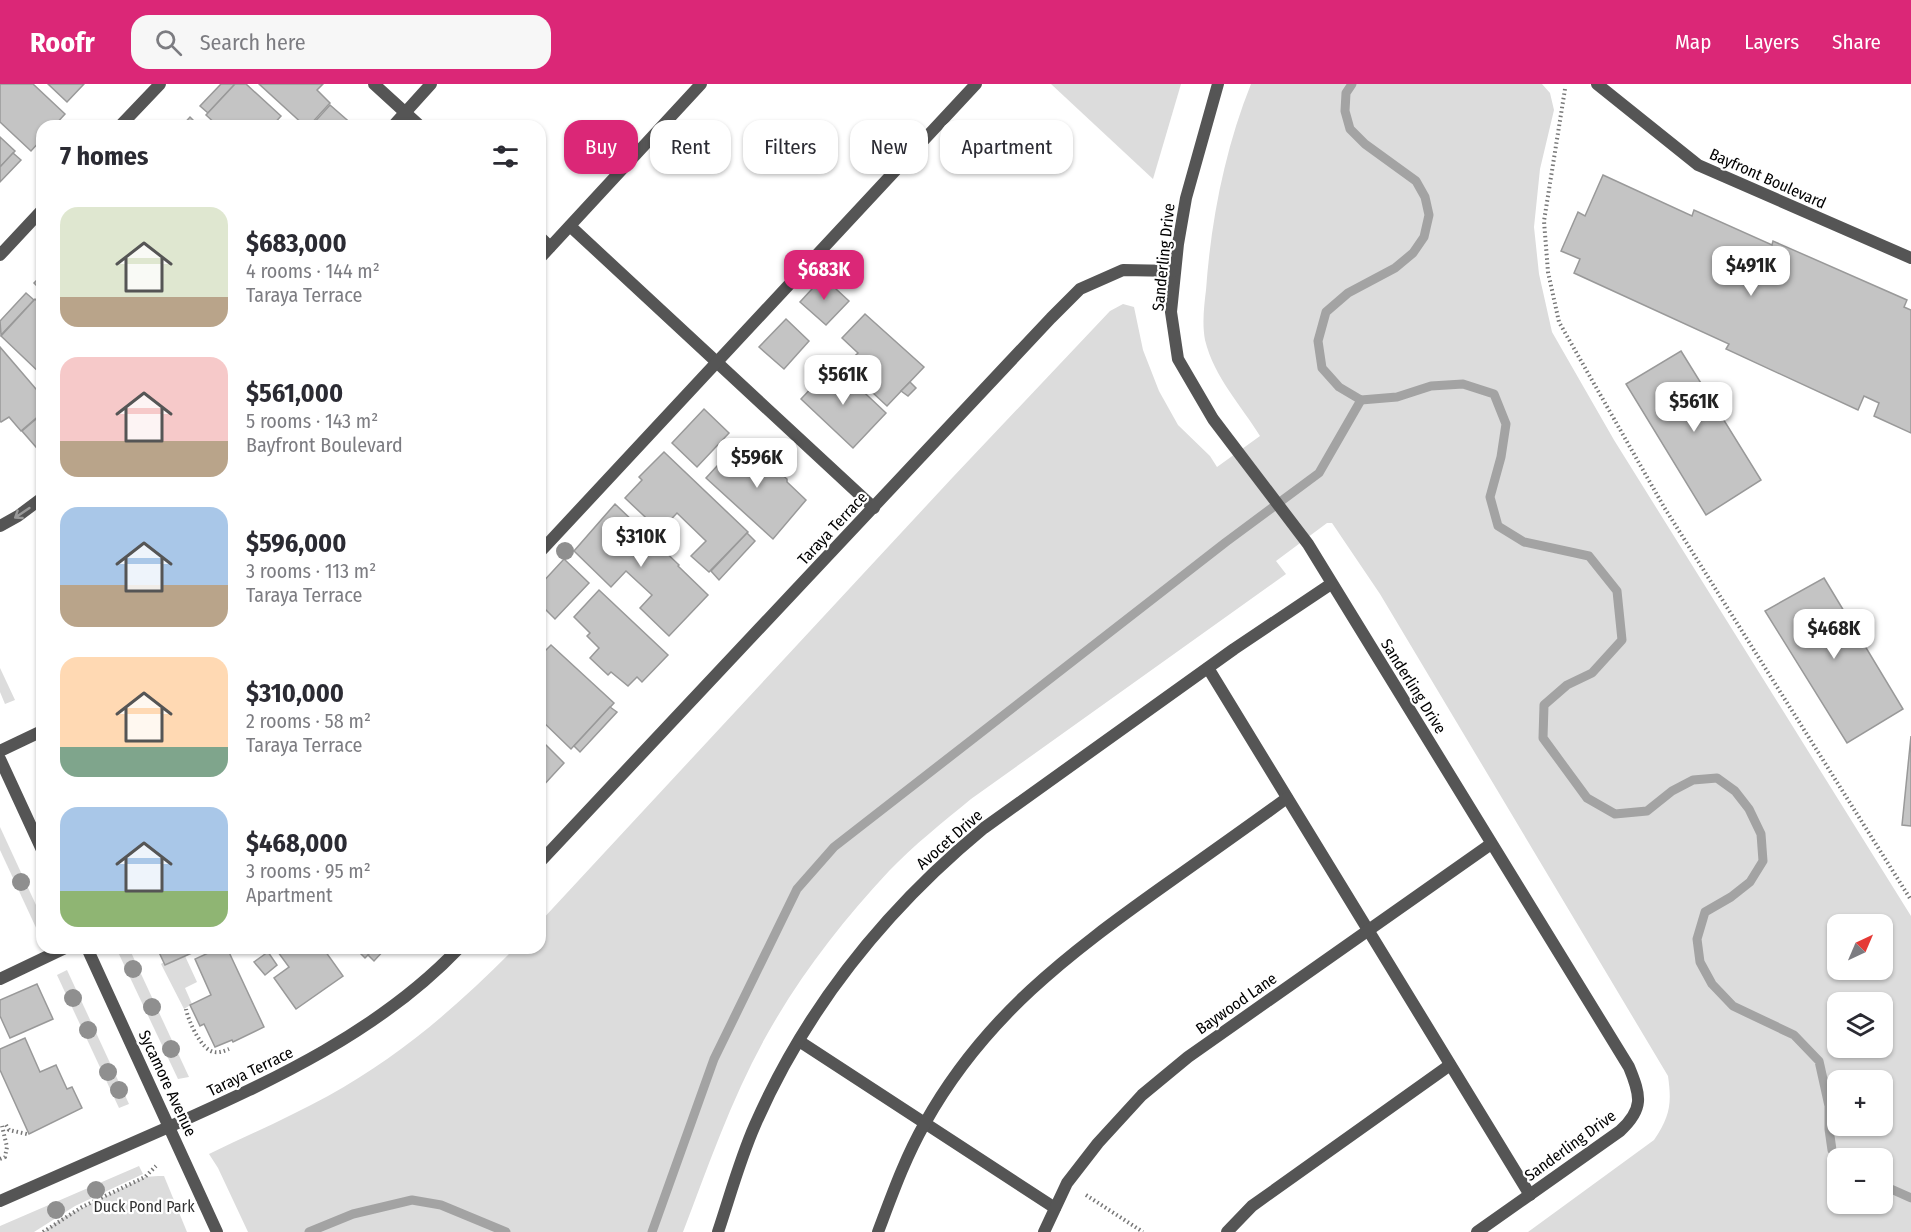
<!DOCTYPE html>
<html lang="en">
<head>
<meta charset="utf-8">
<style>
  body { margin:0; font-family:"Fira Sans Condensed",sans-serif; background:#f7f7f7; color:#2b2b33; height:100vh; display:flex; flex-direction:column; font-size:22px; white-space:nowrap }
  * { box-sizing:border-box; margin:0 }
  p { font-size:20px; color:#7c7c81 }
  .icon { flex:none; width:33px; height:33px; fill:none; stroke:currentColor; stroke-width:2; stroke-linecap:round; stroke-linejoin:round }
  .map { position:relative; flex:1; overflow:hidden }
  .drawer { position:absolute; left:36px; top:36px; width:510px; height:834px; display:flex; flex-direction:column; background:#fff; border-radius:18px; box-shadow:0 2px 4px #0004 }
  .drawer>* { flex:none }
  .banner { position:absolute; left:564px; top:36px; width:570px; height:54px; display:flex; gap:12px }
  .needle { width:39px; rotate:44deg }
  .buttons { position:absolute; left:1827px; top:830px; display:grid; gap:12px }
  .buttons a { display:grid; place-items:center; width:66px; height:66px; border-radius:12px; background:#fff; box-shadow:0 2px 4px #0004; font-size:30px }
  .price { position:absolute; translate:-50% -51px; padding:0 14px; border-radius:12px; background:#fff; color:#222; font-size:20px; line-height:39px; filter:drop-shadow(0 2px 3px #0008) }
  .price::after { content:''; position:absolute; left:50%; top:36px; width:18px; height:14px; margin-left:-9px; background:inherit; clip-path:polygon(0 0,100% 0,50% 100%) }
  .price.current { background:#db2777; color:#fff }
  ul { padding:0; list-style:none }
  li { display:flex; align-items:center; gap:18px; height:150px; padding:0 24px }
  li span { display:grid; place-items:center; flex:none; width:168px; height:120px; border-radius:18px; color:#555 }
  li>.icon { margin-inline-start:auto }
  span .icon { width:72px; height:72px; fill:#fffc; stroke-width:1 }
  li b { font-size:26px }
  h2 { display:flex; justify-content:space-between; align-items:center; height:72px; padding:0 24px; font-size:26px }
  .tag { padding:0 21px; border-radius:18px; background:#fff; box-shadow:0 2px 4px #0004; font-size:21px; line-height:54px }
  .tag.current { background:#db2777; color:#fff }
  header { display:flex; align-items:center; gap:36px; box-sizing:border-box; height:84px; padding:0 30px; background:#db2777; color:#fff }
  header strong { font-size:28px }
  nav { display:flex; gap:33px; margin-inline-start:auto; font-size:21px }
  .search { width:420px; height:54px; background:#f7f7f7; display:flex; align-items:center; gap:15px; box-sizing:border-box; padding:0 21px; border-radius:18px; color:#7c7c81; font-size:22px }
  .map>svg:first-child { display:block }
  .green { fill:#dcdcdc; fill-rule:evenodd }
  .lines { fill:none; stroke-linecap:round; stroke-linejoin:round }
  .stream { stroke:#a3a3a3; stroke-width:9 }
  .building { fill:#c4c4c4; stroke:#999; stroke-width:1.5 }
  .path { stroke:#777; stroke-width:4; stroke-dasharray:1.5 3; stroke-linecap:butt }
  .service { stroke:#555; stroke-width:12 }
  .minor { stroke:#555; stroke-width:12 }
  .tertiary { stroke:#555; stroke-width:12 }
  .tree { fill:#8f8f8f }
  .oneway { stroke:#999 }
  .labels { text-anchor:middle; stroke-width:4.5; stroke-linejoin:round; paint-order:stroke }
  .street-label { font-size:16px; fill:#000; stroke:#fff }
  .park-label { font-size:16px; fill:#333; stroke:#fff }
</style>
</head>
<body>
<header>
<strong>Roofr</strong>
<div class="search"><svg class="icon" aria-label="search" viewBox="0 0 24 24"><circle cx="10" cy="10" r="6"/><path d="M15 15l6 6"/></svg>Search here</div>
<nav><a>Map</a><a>Layers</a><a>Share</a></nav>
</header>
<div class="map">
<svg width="1911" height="1148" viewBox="0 0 1911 1148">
  <rect width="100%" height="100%" fill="#fff"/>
  <!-- green -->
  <g class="green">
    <polygon points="1051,0 1181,0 1153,95"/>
    <path d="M 1251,0 L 1542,0 L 1550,9 L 1554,26 L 1540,85 L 1534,143 L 1539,190 L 1552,248 L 1614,356 L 1911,832 L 1911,1148 L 1528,1148 L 1654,1056 C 1670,1032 1672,1020 1668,992 L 1380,510 L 1332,439 L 1327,439 L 1276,477 L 1286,490 L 971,715 C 943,738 914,761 889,787 C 843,836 802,889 769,947 C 733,1010 709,1080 683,1148 L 248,1148 L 218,1084 L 209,1070 C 248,1051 290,1033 328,1012 C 399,973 459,921 515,864 L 540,864 L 540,838 L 953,393 L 1110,227 L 1123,220 L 1134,223 L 1143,266 L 1159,307 L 1178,341 L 1210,372 L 1217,383 L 1260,352 C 1241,321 1214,293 1205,256 C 1202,240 1204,222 1206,206 C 1211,136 1225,65 1251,0 ZM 1838,840 L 1882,840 L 1882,885 L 1838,885 ZM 1838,918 L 1882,918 L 1882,963 L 1838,963 ZM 1838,996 L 1882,996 L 1882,1041 L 1838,1041 ZM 1838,1074 L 1882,1074 L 1882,1119 L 1838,1119 Z"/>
    <polygon points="0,584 15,616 5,620 0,608"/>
    <polygon points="0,743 42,834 42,846 38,848 0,766"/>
    <polygon points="121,864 129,864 189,993 178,995 117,866"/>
    <polygon points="185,872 197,898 185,904 192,920 184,925 161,880 164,878 166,881"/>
    <polygon points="67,886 129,1020 119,1024 57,891"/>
    <polygon points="139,1082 143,1090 75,1122 34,1148 0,1148 0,1142"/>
    <polygon points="158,1092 164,1092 187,1148 43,1148 64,1133 145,1093"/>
  </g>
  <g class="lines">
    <!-- stream -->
    <g class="stream">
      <polyline points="1352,0 1346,9 1345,27 1350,45 1365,60 1416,97 1425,113 1429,131 1424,153 1413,169 1395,184 1348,209 1326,228 1318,257 1322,284 1339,303 1361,316 1397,313 1431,302 1463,300 1494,310 1506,340 1501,373 1490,413 1498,442 1524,458 1589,472 1617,507 1622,556 1592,589 1567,601 1544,621 1543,654 1587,714 1615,730 1647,727 1672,707 1693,696 1717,694 1735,707 1749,725 1761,750 1763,777 1750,798 1731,813 1705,828 1697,855 1700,878 1712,900 1733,922 1794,951 1819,977 1829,1022 1829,1045 1832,1066 1838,1074"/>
      <polyline points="1882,1101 1911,1114"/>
      <polyline points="309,1148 353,1130 412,1116 441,1121 506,1148"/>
      <polyline points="652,1148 714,975 797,805 834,763 1226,458 1319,389 1361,316"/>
    </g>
  </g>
  <!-- building -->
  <g class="building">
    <polygon points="0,0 33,0 65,30 54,42 42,42 42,55 31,67 0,38"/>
    <polygon points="48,0 84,0 67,18"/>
    <polygon points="221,0 235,0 208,29 200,22"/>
    <polygon points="235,0 246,0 281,32 272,42 218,42 206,31"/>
    <polygon points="259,0 323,0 317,6 330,19 309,42 305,42"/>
    <polygon points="330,21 354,42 311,42"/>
    <polygon points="190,33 198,41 182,42"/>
    <polygon points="0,53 15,67 0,83"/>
    <polygon points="13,69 21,76 0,98 0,83"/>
    <polygon points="1603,91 1692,132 1694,126 1772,161 1773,157 1907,216 1904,223 1911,226 1911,349 1874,332 1879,319 1864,312 1858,326 1726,265 1729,260 1574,189 1580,175 1561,167 1578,128 1585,132"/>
    <polygon points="42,191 42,207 34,199"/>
    <polygon points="823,193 849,217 826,241 800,218"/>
    <polygon points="26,209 34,216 1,251 0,237"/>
    <polygon points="35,215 42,222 42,291 1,252"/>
    <polygon points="865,230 924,283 887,322 844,282 858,269 842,254"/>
    <polygon points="786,235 809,257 784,285 759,263"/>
    <polygon points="0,263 42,312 42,329 21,347 9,333 1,338 0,337"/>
    <polygon points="1681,267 1761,396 1706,431 1626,300"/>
    <polygon points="834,280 886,329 853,364 801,315"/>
    <polygon points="910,298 916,304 908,312 901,307"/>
    <polygon points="704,325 729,349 697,383 672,359"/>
    <polygon points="42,330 42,370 22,347"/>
    <polygon points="741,356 787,395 787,398 806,416 773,455 706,394"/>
    <polygon points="664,368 748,448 709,488 691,472 706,457 677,429 660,447 625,414 642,396 639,393"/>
    <polygon points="615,420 679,481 678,482 708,511 669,552 640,524 652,511 626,487 611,503 574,467"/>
    <polygon points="747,449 755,457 719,496 711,487"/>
    <polygon points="564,475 589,499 555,535 540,520 540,501"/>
    <polygon points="1824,494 1903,625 1847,659 1765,527"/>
    <polygon points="599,506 668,571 642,598 637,593 628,602 611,588 608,591 590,574 599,564 587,552 590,549 574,533"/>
    <polygon points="551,561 614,619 571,665 540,635 540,602 543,598 540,595 540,572"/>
    <polygon points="610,623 617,628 580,668 574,662"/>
    <polygon points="1911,652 1911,742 1902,741"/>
    <polygon points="540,655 564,679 541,704 540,703"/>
    <polygon points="157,864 203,864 165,881"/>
    <polygon points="219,864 227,864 264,943 233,958 232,956 215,963 204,940 200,942 190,921 211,911 195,875"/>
    <polygon points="275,864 323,864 343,892 296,925 274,894 289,883"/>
    <polygon points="355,864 375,864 365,874"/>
    <polygon points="375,864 386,864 374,877 368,871"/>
    <polygon points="268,868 277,881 265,891 254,878"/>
    <polygon points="37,900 53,935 10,954 0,932 0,916"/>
    <polygon points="25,954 40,988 56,981 67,1005 72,1003 82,1024 29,1050 0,986 0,965"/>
  </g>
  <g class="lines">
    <!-- path -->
    <g class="path">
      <polyline points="1565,5 1544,137 1548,188 1559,238 1664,423 1911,816"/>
      <path d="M 186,925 C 188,936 201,966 214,968 C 219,969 224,967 229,965"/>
      <polyline points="6,1041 9,1046 27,1050"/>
      <polyline points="0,1075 5,1073 7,1063 2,1042"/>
      <polyline points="1086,1111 1143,1148"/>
      <polyline points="43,1148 82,1123 145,1093 156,1082"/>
    </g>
    <!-- service -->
    <g class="service">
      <polyline points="374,0 420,42"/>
      <polyline points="393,42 431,0"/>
      <polyline points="570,142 874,424"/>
      <polyline points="540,153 550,163"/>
      <polyline points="0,442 18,432 42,414"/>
      <polyline points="540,468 976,0"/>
      <polyline points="1208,584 1530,1111"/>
      <polyline points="0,895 65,864"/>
      <polyline points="799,957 1055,1124"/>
      <path d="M 878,1148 C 892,1111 905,1074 925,1039 C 984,933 1068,870 1165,801 C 1206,772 1247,743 1287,714"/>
      <polyline points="1227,1148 1252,1122 1450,981"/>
    </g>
    <!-- minor -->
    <g class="minor">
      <path d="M 1218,0 L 1186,114 L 1178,160 L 1171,228 L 1178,275 L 1213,335 L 1308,460 L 1629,983 C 1641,1012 1644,1025 1620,1047 L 1477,1148"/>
      <polyline points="120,42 160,0"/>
      <polyline points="0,171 42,126"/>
      <polyline points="540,174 701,0"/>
      <polyline points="0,667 42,647"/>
      <polyline points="540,778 1051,234 1080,205 1123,186 1175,187"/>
      <path d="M 0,1117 C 57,1092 114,1067 171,1042 C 274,996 380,947 459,864"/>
      <path d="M 718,1148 C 730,1112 740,1075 755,1041 C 807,922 885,826 984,744 L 1234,565 L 1331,500"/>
      <polyline points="1044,1148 1067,1099 1098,1059 1142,1011 1188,973 1491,760"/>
    </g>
    <!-- tertiary -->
    <g class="tertiary">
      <polyline points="1597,0 1698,81 1911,174"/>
      <polyline points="0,675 42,766"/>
      <polyline points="87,864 217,1148"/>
    </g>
  </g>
  <!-- trees -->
  <g class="tree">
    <circle cx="565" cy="467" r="9"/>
    <circle cx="21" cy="798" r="9"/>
    <circle cx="133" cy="885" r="9"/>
    <circle cx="73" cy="914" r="9"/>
    <circle cx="152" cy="923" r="9"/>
    <circle cx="88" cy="946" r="9"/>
    <circle cx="171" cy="965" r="9"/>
    <circle cx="108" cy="988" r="9"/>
    <circle cx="119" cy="1006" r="9"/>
    <circle cx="96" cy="1106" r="9"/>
    <circle cx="56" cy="1126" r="9"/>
  </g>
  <!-- one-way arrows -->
  <defs><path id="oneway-shaft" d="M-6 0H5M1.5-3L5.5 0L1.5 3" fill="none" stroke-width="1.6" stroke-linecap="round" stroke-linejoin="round" transform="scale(1.5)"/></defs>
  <use class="oneway" href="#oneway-shaft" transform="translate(22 429) rotate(146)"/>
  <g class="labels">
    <!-- street labels -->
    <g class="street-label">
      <text transform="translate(1768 94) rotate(24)" y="6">Bayfront Boulevard</text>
      <text transform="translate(1163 173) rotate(-84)" y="6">Sanderling Drive</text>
      <text transform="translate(832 444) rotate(-47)" y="6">Taraya Terrace</text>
      <text transform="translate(1414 602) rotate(58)" y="6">Sanderling Drive</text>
      <text transform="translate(949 755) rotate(-41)" y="6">Avocet Drive</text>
      <text transform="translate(1236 919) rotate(-35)" y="6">Baywood Lane</text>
      <text transform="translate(250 987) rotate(-26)" y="6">Taraya Terrace</text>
      <text transform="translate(168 999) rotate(65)" y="6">Sycamore Avenue</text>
      <text transform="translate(1570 1061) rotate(-36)" y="6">Sanderling Drive</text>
    </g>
    <!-- park labels -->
    <g class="park-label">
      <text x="144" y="1128">Duck Pond Park</text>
    </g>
  </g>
</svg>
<div class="buttons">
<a><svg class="needle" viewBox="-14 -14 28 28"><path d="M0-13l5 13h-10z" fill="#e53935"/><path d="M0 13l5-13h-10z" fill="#7c7c81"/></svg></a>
<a><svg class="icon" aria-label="layers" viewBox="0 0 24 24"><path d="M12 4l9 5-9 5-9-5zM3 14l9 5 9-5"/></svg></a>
<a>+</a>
<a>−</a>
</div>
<b class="price" style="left:1751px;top:213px">$491K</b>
<b class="price current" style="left:824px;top:217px">$683K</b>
<b class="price" style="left:843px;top:322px">$561K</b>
<b class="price" style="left:1694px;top:349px">$561K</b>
<b class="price" style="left:757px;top:405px">$596K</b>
<b class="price" style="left:641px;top:484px">$310K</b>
<b class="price" style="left:1834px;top:576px">$468K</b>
<div class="banner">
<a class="tag current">Buy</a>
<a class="tag">Rent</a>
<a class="tag">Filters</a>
<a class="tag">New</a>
<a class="tag">Apartment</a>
</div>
<section class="drawer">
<h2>7 homes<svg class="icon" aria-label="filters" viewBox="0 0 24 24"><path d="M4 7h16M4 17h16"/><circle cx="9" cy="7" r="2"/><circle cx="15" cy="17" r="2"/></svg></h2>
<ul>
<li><span style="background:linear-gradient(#dfe7d0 75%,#b9a48a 0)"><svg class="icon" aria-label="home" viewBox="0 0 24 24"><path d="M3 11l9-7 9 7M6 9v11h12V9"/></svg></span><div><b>$683,000</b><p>4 rooms · 144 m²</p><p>Taraya Terrace</p></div></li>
<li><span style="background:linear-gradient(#f6c9c9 70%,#b9a48a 0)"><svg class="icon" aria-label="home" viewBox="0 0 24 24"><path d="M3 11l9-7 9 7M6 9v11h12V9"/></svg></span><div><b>$561,000</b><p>5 rooms · 143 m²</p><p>Bayfront Boulevard</p></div></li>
<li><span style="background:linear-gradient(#a9c7e8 65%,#b9a48a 0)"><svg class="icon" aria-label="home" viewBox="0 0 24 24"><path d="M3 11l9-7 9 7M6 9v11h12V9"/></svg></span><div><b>$596,000</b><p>3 rooms · 113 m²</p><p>Taraya Terrace</p></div></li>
<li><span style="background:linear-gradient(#ffd9b3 75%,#7fa58c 0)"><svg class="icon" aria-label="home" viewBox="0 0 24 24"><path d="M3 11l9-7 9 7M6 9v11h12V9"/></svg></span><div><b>$310,000</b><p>2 rooms · 58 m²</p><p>Taraya Terrace</p></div></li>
<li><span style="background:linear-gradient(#a9c7e8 70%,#8fb573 0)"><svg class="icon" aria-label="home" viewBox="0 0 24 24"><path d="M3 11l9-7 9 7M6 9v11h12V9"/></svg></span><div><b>$468,000</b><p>3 rooms · 95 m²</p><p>Apartment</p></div></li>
</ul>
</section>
</div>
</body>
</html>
